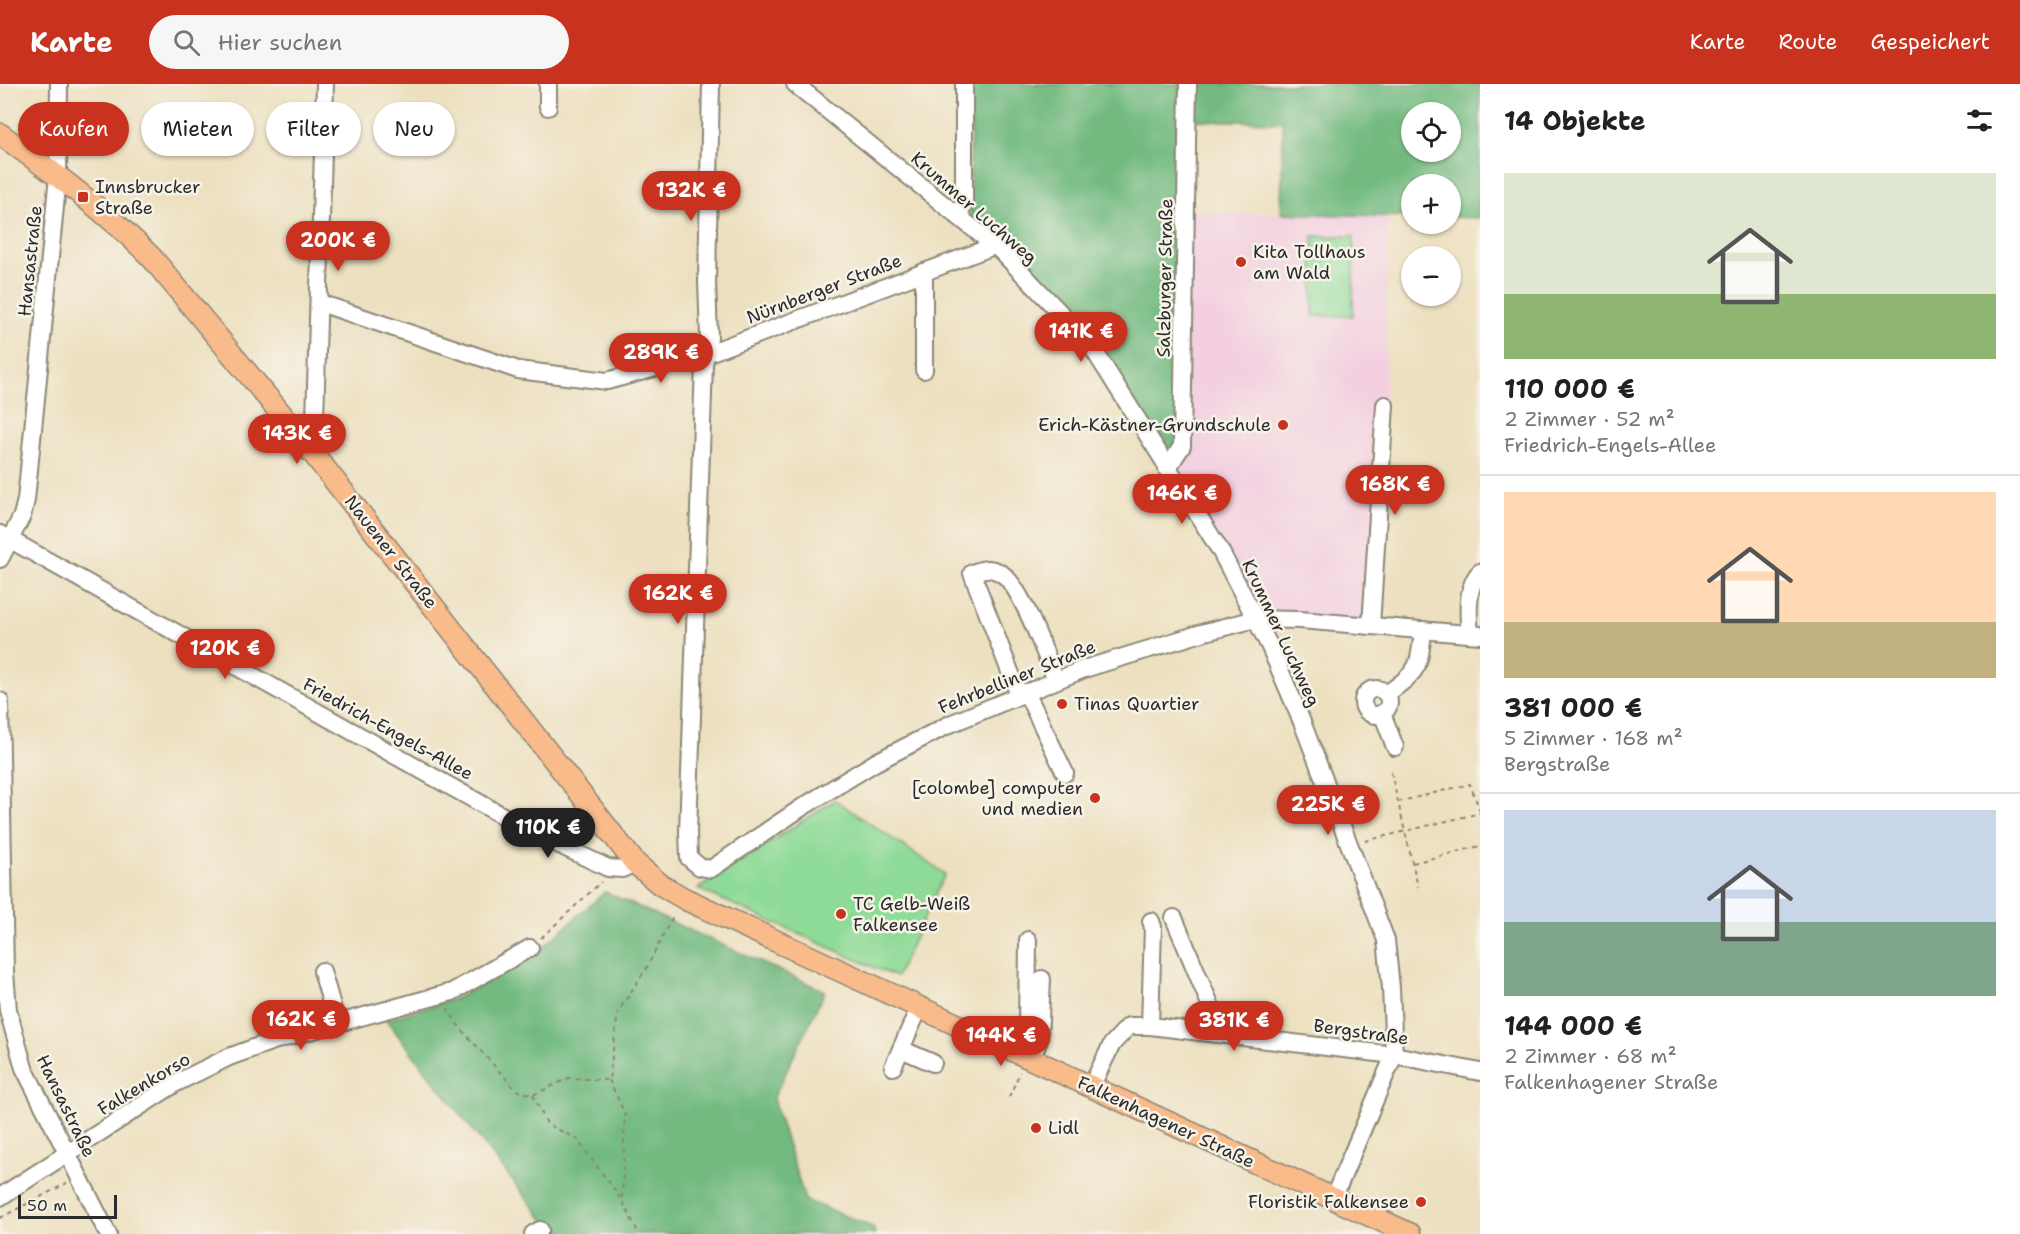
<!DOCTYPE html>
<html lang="de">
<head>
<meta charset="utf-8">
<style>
  body { margin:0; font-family:"Shantell Sans",sans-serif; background:#f6f6f6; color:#202124; height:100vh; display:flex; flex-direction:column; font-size:22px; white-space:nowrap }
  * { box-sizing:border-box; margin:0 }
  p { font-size:20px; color:#757577 }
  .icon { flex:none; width:33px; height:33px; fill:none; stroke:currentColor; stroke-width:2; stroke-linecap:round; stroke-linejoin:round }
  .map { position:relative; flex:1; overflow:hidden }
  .side { display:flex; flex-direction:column; background:#fff; width:540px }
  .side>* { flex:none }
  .hud { position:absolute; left:18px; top:18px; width:570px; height:54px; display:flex; gap:12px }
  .controls { position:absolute; left:1401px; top:18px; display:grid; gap:12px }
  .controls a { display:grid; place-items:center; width:60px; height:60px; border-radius:50%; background:#fff; box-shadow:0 2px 4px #0004; font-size:30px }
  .scale { position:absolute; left:18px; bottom:15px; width:99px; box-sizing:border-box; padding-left:6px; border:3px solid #2b2b2b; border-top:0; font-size:16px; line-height:21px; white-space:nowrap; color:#2b2b2b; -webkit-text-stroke:4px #f7f3e8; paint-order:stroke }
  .price { position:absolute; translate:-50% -51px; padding:0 14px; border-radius:21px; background:#c8321e; color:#fff; font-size:20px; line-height:39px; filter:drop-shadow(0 2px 3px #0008) }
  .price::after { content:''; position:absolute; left:50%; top:36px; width:18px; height:14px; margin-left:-9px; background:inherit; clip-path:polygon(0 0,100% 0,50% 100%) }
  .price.on { background:#222; color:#fff }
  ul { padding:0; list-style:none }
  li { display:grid; align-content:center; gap:12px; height:318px; padding:0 24px }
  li+li { border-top:2px solid #e0e0e0 }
  li span { display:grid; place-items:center; height:186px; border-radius:0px; color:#555 }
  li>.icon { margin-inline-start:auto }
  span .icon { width:108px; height:108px; fill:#fffc; stroke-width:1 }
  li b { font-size:26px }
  h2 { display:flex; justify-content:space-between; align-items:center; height:72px; padding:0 24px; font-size:26px }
  .pill { padding:0 21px; border-radius:27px; background:#fff; box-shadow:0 2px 4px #0004; font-size:21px; line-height:54px }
  .pill.on { background:#c8321e; color:#fff }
  header { display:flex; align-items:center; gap:36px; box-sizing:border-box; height:84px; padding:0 30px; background:#c8321e; color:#fff }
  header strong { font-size:28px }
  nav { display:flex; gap:33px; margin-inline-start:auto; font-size:21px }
  .search { width:420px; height:54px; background:#f6f6f6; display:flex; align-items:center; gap:15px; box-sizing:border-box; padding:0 21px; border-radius:33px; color:#757577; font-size:22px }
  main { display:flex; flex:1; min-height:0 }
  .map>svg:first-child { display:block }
  .built { fill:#f3cfe0 }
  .green { fill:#8eda97; stroke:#5c8261; stroke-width:1.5 }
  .forest { fill:#72ba80; stroke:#4e7256; stroke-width:1.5; fill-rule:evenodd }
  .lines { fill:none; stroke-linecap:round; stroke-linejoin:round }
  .minor-casing { stroke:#8c8676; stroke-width:20 }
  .major-casing { stroke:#8c8676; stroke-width:24 }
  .path { stroke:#8c8676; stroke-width:2; stroke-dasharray:4.5 4.5; stroke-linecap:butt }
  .minor { stroke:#fff; stroke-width:16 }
  .major { stroke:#fabb8b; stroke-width:21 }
  .poi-dot { fill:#c8321e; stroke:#f7f3e8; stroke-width:2 }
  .labels { text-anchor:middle; stroke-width:5; stroke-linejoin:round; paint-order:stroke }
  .poi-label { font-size:18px; fill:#2b2b2b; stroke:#f7f3e8; text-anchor:start }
  .street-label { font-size:18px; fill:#2b2b2b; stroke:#f7f3e8 }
</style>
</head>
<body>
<header>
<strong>Karte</strong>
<div class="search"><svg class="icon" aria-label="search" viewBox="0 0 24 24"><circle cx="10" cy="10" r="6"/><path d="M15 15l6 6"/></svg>Hier suchen</div>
<nav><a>Karte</a><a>Route</a><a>Gespeichert</a></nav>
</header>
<main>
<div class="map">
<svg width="1480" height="1150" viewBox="0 0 1480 1150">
  <rect width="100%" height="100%" fill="#f7f3e8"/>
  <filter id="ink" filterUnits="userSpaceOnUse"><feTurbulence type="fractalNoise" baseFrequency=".0167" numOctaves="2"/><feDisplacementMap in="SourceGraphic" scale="12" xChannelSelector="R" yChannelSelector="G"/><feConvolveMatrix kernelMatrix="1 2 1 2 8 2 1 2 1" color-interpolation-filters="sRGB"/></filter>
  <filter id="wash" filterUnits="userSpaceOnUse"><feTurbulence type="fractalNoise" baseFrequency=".008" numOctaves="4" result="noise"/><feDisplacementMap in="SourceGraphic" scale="24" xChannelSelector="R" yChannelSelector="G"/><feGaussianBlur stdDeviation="1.35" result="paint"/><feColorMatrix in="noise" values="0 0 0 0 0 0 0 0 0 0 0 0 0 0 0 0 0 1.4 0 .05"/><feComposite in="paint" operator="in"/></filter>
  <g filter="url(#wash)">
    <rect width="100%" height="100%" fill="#ede0c0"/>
    <!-- built -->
    <polygon class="built" points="1186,127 1388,132 1385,321 1371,542 1256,535 1167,385"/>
    <!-- green -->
    <g class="green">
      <polygon points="1313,152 1354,152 1353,232 1313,232"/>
      <polygon points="835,716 945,790 896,893 698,805"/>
    </g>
    <!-- forest -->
    <g class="forest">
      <path d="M 971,0 L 1480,0 L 1480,134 L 1451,133 L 1450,100 L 1412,100 L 1411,133 L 1281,129 L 1283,38 L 1184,36 L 1178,362 L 1167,379 L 1093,255 L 970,133 ZM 1412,28 L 1450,28 L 1450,68 L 1412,68 Z"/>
      <polygon points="605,808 825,907 773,1015 805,1116 873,1143 875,1150 551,1150 553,1148 386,936 457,914 534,871"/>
    </g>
  </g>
  <g filter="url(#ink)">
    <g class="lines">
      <!-- minor casing -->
      <g class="minor-casing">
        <g id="minor">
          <polyline points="548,0 548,23"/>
          <polyline points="711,0 707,197 709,254 704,280 688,748 689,774 700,783 711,785 801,724 876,678 950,640 1084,585 1205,548 1256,535 1300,536 1480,551"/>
          <polyline points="795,0 1001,167 1090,260 1220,466 1270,563 1302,638 1386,856 1391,904 1394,971 1333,1115"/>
          <polyline points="958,132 964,120 964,0"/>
          <polyline points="924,188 924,286"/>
          <polyline points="320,219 518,286 607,297 706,270 994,162"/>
          <polyline points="297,349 315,336 325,0"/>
          <polyline points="1167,385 1182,362 1188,0"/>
          <polyline points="0,450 528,746 608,784 622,785 635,779"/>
          <polyline points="0,475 22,432 26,416 58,92 59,0"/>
          <polyline points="1371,542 1385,321"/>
          <path d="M 1470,550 C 1468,531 1466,502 1480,488"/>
          <circle cx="1376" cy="618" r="13"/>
          <polyline points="1026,608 1065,689"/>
          <path d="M 1387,610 C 1418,586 1419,587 1423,546"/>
          <path d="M 1019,611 L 972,489 C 982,485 989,483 999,488 C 1020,497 1046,573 1056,596"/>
          <polyline points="0,617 5,888 8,926 24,984 108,1150"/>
          <polyline points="1382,629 1395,663"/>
          <polyline points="1174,834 1222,949"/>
          <polyline points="322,887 337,939"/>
          <polyline points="919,924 901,965 933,979"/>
          <polyline points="1150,942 1153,843 1151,837"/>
          <polyline points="1018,969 1027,944 1028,856"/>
          <polyline points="1031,976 1039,956 1042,895"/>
          <polyline points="893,983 901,965"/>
          <polyline points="1091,1003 1112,960 1129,942 1150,942 1394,971 1480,988"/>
          <polyline points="0,1113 176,999 229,973 273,957 452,908 530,864"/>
          <polyline points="533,1150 540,1146"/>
        </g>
      </g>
      <!-- major casing -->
      <g class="major-casing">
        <path id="major" d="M 0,50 C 53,88 106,127 152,174 L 297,349 L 635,779 L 661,801 L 685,815 L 1410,1150"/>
      </g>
      <!-- path -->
      <g class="path">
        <polyline points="1391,688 1418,803"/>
        <polyline points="1398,718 1470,700 1480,727"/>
        <polyline points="1365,757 1480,729"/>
        <polyline points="1413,779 1480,762"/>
        <polyline points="541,854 601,798"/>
        <polyline points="447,924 461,945 516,1006 533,1011 569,994 609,996 618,928 646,885 673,832"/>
        <polyline points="609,996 625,1030 622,1116"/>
        <polyline points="533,1011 547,1040 577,1055 622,1116 639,1150"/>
        <polyline points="1009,1013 1020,988"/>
        <polyline points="0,1134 67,1099"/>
      </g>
      <!-- minor -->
      <use href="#minor" class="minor"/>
      <!-- major -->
      <use href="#major" class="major"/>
    </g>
  </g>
  <!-- markers -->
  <g class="poi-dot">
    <rect x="77" y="107" width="12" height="12" rx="3"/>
    <circle cx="1241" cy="178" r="6"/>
    <circle cx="1283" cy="341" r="6"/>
    <circle cx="1062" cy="620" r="6"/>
    <circle cx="1095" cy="714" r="6"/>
    <circle cx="841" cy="830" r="6"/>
    <circle cx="1036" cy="1044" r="6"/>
    <circle cx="1421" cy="1118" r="6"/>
  </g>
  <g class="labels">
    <!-- poi labels -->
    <g class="poi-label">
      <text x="95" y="109">Innsbrucker<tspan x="95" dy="21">Straße</tspan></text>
      <text x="1253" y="174">Kita Tollhaus<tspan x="1253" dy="21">am Wald</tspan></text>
      <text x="1271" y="347" text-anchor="end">Erich-Kästner-Grundschule</text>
      <text x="1074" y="626">Tinas Quartier</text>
      <text x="1083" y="710" text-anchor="end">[colombe] computer<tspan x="1083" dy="21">und medien</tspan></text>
      <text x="853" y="826">TC Gelb-Weiß<tspan x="853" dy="21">Falkensee</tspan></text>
      <text x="1048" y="1050">Lidl</text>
      <text x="1409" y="1124" text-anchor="end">Floristik Falkensee</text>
    </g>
    <!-- street labels -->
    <g class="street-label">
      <text transform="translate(974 124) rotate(41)" y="6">Krummer Luchweg</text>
      <text transform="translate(30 177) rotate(-84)" y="6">Hansastraße</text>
      <text transform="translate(1165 194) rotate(-89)" y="6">Salzburger Straße</text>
      <text transform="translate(824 205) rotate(-21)" y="6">Nürnberger Straße</text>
      <text transform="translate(391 468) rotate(52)" y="6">Nauener Straße</text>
      <text transform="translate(1281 549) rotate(65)" y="6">Krummer Luchweg</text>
      <text transform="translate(1017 593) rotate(-22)" y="6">Fehrbelliner Straße</text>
      <text transform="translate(388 645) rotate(29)" y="6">Friedrich-Engels-Allee</text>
      <text transform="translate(1361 948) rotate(8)" y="6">Bergstraße</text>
      <text transform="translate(144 1000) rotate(-31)" y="6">Falkenkorso</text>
      <text transform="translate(66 1022) rotate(64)" y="6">Hansastraße</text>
      <text transform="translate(1166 1038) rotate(25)" y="6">Falkenhagener Straße</text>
    </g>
  </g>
</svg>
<div class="controls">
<a><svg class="icon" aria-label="locate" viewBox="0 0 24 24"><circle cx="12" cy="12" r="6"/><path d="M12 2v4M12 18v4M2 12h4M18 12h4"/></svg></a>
<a>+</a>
<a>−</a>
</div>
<div class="scale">50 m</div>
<b class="price" style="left:691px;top:138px">132K €</b>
<b class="price" style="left:338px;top:188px">200K €</b>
<b class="price" style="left:1081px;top:279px">141K €</b>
<b class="price" style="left:661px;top:300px">289K €</b>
<b class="price" style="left:297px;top:381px">143K €</b>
<b class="price" style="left:1395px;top:432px">168K €</b>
<b class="price" style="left:1182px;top:441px">146K €</b>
<b class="price" style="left:678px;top:541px">162K €</b>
<b class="price" style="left:225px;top:596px">120K €</b>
<b class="price" style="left:1328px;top:752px">225K €</b>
<b class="price on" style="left:548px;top:775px">110K €</b>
<b class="price" style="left:301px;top:967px">162K €</b>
<b class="price" style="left:1234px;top:968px">381K €</b>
<b class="price" style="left:1001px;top:983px">144K €</b>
<div class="hud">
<a class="pill on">Kaufen</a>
<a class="pill">Mieten</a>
<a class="pill">Filter</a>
<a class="pill">Neu</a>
</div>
</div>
<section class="side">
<h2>14 Objekte<svg class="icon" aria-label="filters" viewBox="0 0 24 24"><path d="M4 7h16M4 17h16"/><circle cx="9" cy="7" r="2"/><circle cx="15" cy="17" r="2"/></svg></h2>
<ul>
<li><span style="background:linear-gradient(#dfe7d0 65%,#8fb573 0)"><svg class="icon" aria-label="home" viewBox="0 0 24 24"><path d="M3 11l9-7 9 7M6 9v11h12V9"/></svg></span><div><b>110 000 €</b><p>2 Zimmer · 52 m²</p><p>Friedrich-Engels-Allee</p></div></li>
<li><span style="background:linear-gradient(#ffd9b3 70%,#c2b280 0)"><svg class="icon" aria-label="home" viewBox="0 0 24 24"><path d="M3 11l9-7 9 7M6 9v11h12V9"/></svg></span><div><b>381 000 €</b><p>5 Zimmer · 168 m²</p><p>Bergstraße</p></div></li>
<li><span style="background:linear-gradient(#c9d6e8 60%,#7fa58c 0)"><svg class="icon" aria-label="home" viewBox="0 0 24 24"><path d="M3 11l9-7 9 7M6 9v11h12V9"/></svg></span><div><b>144 000 €</b><p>2 Zimmer · 68 m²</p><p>Falkenhagener Straße</p></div></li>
</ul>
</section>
</main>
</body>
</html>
